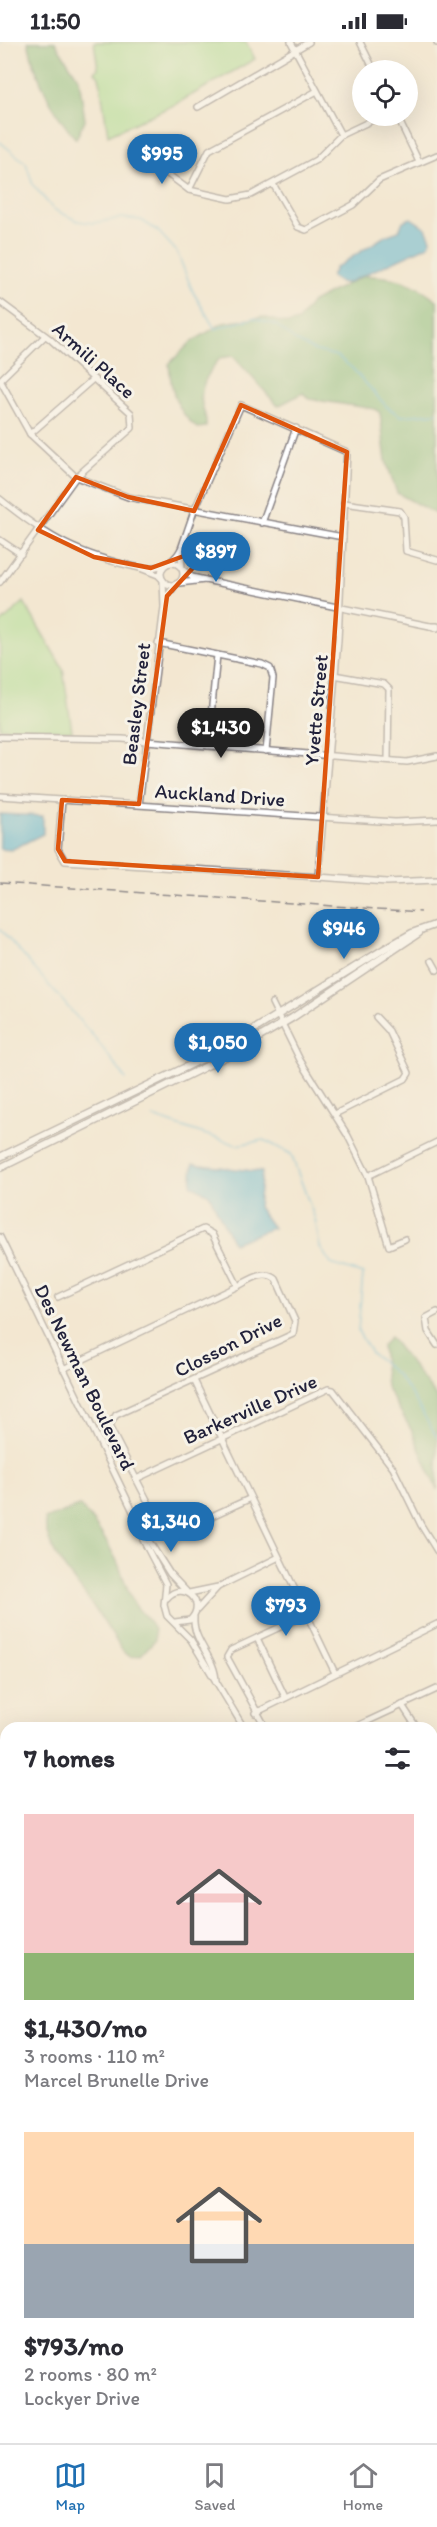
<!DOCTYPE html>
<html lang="en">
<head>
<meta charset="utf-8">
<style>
  body { margin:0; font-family:Itim,sans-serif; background:#f7f7f7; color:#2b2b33; height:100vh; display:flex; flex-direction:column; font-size:22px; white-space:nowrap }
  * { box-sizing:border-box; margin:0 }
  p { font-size:20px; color:#7c7c81 }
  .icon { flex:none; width:33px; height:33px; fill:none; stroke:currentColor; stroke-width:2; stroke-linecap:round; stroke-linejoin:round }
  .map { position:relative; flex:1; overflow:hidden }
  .drawer { position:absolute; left:0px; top:1680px; width:438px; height:722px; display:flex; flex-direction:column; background:#fff; border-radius:18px 18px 0 0; box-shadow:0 6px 24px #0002 }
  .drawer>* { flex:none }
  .controls { position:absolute; left:352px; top:18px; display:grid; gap:12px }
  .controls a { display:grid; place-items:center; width:66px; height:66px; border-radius:50%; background:#fff; box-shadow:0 6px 24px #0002; font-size:30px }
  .price { position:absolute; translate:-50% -51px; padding:0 14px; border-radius:21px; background:#1f6fb2; color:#fff; font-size:20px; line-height:39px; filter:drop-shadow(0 2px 3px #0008) }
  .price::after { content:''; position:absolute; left:50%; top:36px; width:18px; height:14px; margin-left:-9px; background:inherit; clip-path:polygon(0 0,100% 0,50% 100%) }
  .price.selected { background:#222; color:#fff }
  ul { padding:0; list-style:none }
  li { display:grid; align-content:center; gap:12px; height:318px; padding:0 24px }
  li span { display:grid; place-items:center; height:186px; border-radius:0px; color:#555 }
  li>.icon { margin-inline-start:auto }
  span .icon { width:108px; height:108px; fill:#fffc; stroke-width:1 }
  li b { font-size:26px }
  h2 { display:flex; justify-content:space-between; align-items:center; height:72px; padding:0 24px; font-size:26px }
  .status { display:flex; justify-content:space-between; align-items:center; height:42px; padding:0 30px; background:#fff; direction:ltr }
  .status svg { height:16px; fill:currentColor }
  .tab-bar { display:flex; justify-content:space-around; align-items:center; height:84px; border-top:2px solid #e1e1e2; background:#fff; font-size:16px; color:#7c7c81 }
  .tab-bar a { display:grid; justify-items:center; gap:3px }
  .tab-bar .selected { color:#1f6fb2 }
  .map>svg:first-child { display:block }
  .built { fill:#d9d7f7 }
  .green { fill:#a5dd8e; stroke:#648064; stroke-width:1.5 }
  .forest { fill:#84bc79; stroke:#536f5a; stroke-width:1.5 }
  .water { fill:#53b2d2; stroke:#3a6a86; stroke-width:1.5 }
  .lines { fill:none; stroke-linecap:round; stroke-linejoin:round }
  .stream { stroke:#53b2d2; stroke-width:1.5 }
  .minor-casing { stroke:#8a8486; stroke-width:8 }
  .major-casing { stroke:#8a8486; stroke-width:9 }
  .highway-casing { stroke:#8a8486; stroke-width:10 }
  .minor { stroke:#fff; stroke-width:5 }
  .major { stroke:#fff; stroke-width:6 }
  .highway { stroke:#fff; stroke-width:8 }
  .rail { stroke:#22223b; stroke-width:1.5; stroke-dasharray:9 4.5; stroke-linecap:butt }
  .marked { fill:none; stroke:#de560e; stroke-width:4.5; stroke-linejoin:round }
  .labels { text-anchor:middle; stroke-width:6; stroke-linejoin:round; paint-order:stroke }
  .street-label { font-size:20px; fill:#22223b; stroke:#f7f3e8 }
</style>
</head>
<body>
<div class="status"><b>11:50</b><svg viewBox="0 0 49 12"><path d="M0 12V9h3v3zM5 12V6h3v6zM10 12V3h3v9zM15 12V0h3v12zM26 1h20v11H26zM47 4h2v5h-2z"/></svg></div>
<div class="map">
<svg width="437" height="2401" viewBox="0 0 437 2401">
  <rect width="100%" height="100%" fill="#f7f3e8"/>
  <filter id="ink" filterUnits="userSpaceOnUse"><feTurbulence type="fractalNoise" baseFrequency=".0167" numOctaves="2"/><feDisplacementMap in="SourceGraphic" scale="12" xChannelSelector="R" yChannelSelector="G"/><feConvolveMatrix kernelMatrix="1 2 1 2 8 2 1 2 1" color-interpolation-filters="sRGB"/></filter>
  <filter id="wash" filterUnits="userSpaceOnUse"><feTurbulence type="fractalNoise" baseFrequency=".008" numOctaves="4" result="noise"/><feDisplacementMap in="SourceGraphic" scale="24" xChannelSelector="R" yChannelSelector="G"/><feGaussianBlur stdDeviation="1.35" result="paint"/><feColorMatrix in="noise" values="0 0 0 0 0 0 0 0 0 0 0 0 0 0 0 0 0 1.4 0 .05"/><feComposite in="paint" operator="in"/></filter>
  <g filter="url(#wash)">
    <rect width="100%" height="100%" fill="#f3e7d1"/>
    <!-- built -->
    <polygon class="built" points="432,1903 437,1908 437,2049 432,2054"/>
    <!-- green -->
    <g class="green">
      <polygon points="94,0 246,0 255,17 176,62 108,93 99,34 95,30 98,26"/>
      <polygon points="24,560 63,627 72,689 0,686 0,582"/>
    </g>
    <!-- forest -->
    <g class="forest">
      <path d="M 28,0 L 55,0 L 79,37 L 85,78 L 76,97 C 53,72 35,33 28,0 Z"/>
      <path d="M 363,234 C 393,233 414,240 437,258 L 437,473 L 397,451 L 386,419 L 380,371 L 375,367 L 309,357 L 303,351 L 278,364 L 233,314 L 220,316 C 208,331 197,347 203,366 C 205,374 207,377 206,385 L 197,386 C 176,368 171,350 169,322 L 191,300 L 223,281 L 263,275 L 288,282 L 298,279 L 312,260 Z"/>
      <polygon points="390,1295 437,1355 437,1448 412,1389 386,1345 382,1304"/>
      <path d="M 80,1464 C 95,1480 107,1499 117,1519 C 123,1533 127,1549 135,1563 C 144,1576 156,1580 155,1598 L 141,1613 L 131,1615 L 124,1611 C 113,1594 102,1577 91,1561 C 73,1535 46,1511 45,1477 Z"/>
    </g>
    <!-- water -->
    <g class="water">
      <polygon points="411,176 426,186 431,197 429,203 347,241 340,241 331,235 335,226 385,194 399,189 403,179"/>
      <polygon points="0,772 43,774 43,792 11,808 0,807"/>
      <polygon points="193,1122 262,1130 258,1165 273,1186 233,1201 209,1152 191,1143"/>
    </g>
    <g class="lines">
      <!-- stream -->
      <g class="stream">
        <polyline points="0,2 1,0"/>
        <polyline points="0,100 26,121 33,143 53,167 78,179 93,181 122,176 141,178 158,189 177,210 193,250 215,287 254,276 276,283 296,299 313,308 337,314 352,326 387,365 401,374 437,371"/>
        <polyline points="0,887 95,996 126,1037"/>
        <polyline points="153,1075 237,1103 264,1098 291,1112 315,1177 320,1205 331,1222 363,1232 358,1289 371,1311 396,1332 414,1356 437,1396"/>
        <polyline points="0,1952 2,1951"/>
        <polyline points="252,2396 254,2401"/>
      </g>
    </g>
  </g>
  <g filter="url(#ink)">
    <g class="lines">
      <!-- minor casing -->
      <g class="minor-casing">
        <g id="minor">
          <polyline points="291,0 341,93"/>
          <polyline points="360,0 374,28"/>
          <polyline points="437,0 437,1"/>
          <polyline points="198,65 309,0"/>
          <polyline points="397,74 419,120"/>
          <polyline points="150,119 189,148 230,157 251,153 316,118 341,93 381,74"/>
          <polyline points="273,142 298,185 306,188 353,163 379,138 437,113"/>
          <polyline points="189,148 209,108 317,49"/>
          <polyline points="0,260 50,297 131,371 132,386 76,435 0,540"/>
          <polyline points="0,338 30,392 76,435 128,455 343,495"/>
          <polyline points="0,338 45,294"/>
          <polyline points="30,392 93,337"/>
          <path d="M 0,457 C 48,496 78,513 140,526"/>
          <polyline points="344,461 400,469 404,475 406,509 437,518"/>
          <polyline points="262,481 296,386"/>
          <polyline points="0,498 21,512"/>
          <circle cx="172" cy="532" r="11"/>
          <polyline points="205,538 430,584"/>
          <path d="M 176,542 L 167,554 L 164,565 L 163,538 L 158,533 L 140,526 C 157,527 172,524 181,507 L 182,527 L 192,535 L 205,538 L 179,541"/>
          <polyline points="437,584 430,584 437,586"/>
          <polyline points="158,601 262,622 270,626 273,636 266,709"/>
          <polyline points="334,633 384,642 389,647 388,718"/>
          <polyline points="0,695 122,697 407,720 437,714"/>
          <polyline points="208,704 217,613"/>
          <polyline points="0,754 395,780 437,778"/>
          <polyline points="62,758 58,807 65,819 318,835 338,598 347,410 241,363 194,469 181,507"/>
          <polyline points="139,762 164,565"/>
          <polyline points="318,835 387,840 437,838"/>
          <polyline points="432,919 437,928"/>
          <polyline points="272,961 300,1018 348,1094 368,1134 389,1204 405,1197"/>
          <polyline points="335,1072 405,1037 409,1031 389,989 376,975"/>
          <polyline points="368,1134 437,1100"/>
          <polyline points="0,1195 142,1488 170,1532 186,1549"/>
          <polyline points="58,1255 203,1187 212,1192 238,1244"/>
          <polyline points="437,1270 426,1276 428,1289 437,1303"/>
          <path d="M 63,1327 L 238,1244 C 250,1238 264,1227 276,1237 L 295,1279 L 293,1292 L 116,1373 L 109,1384 L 162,1487 L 169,1491 L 181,1488 L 249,1457"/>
          <polyline points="194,1338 335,1631"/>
          <polyline points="136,1437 328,1347 333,1348 393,1426 421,1483 437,1509"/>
          <polyline points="142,1489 143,1498 166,1542 164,1563 167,1574 191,1598 244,1686"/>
          <polyline points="189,1551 218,1545 277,1516"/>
          <path d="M 167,1556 C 183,1538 208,1560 190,1578 L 175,1580"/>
          <polyline points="197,1568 217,1546"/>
          <path d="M 194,1575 C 192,1600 216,1615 216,1640"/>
          <polyline points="257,1596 285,1655"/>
          <polyline points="402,1663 417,1686"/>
          <polyline points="255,1671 437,1582"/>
          <polyline points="266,1686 227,1615 231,1608 306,1573"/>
          <polyline points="353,1686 437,1647"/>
          <polyline points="432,1710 437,1718"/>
          <polyline points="432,1812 437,1807"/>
          <polyline points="432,1882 437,1887"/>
          <polyline points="432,1893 437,1897"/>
          <polyline points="0,1938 6,1950"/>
          <polyline points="219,2396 222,2401"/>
        </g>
      </g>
      <!-- major casing -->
      <g class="major-casing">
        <g id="major">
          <polyline points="0,1115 221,1008 384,907 412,891 437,882"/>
          <polyline points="0,1126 229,1013 292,976 419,891"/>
        </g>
      </g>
      <!-- highway casing -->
      <g class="highway-casing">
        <g id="highway">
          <polyline points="0,1728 6,1733"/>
          <polyline points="0,1757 6,1762"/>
          <polyline points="432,2140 437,2147"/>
          <polyline points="432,2179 437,2186"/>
        </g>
      </g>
      <!-- minor -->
      <use href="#minor" class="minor"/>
      <!-- major -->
      <use href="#major" class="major"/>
      <!-- highway -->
      <use href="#highway" class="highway"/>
      <!-- rail -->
      <polyline class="rail" points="0,841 421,870"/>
    </g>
  </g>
  <!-- marked area -->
  <path d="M0 0H437V2401H0ZM 241,363 L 347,410 L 318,835 L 65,819 L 58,807 L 62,758 L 139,762 L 167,554 L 214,503 L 151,526 L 94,515 L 38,488 L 76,435 L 128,455 L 194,469 Z" fill="#f3e7d1" fill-opacity=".55" fill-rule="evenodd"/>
  <path class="marked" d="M 241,363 L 347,410 L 318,835 L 65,819 L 58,807 L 62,758 L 139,762 L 167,554 L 214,503 L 151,526 L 94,515 L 38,488 L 76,435 L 128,455 L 194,469 Z"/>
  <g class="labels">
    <!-- street labels -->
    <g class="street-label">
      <text transform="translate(94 318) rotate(42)" y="7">Armili Place</text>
      <text transform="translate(136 662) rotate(-83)" y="7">Beasley Street</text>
      <text transform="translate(316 668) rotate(-85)" y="7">Yvette Street</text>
      <text transform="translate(220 753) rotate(4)" y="7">Auckland Drive</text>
      <text transform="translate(228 1303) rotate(-27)" y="7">Closson Drive</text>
      <text transform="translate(85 1335) rotate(64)" y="7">Des Newman Boulevard</text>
      <text transform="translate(250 1367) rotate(-24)" y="7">Barkerville Drive</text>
    </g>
  </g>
</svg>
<div class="controls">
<a><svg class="icon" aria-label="locate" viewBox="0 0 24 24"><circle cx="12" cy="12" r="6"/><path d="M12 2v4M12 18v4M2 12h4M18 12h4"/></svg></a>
</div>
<b class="price" style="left:162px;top:143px">$995</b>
<b class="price" style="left:216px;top:541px">$897</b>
<b class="price selected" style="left:221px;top:717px">$1,430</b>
<b class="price" style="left:344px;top:918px">$946</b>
<b class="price" style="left:218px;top:1032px">$1,050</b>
<b class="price" style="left:171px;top:1511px">$1,340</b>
<b class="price" style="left:286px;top:1595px">$793</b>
<section class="drawer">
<h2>7 homes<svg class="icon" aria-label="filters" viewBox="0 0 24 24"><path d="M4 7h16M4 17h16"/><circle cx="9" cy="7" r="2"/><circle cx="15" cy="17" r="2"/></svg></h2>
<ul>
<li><span style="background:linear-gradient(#f6c9c9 75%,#8fb573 0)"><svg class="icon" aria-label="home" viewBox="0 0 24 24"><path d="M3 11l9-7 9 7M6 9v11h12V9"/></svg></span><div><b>$1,430/mo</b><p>3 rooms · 110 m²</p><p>Marcel Brunelle Drive</p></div></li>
<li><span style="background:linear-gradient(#ffd9b3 60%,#9aa5b1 0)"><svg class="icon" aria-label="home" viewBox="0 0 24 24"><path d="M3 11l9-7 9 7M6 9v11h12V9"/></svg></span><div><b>$793/mo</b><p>2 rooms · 80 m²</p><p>Lockyer Drive</p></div></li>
</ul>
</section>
</div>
<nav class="tab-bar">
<a class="selected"><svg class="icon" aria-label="map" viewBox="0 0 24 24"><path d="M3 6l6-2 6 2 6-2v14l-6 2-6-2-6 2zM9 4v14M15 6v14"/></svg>Map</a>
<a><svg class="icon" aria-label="saved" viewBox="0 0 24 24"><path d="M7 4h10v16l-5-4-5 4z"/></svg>Saved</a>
<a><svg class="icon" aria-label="home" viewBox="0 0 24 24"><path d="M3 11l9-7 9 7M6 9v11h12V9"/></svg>Home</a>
</nav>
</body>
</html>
